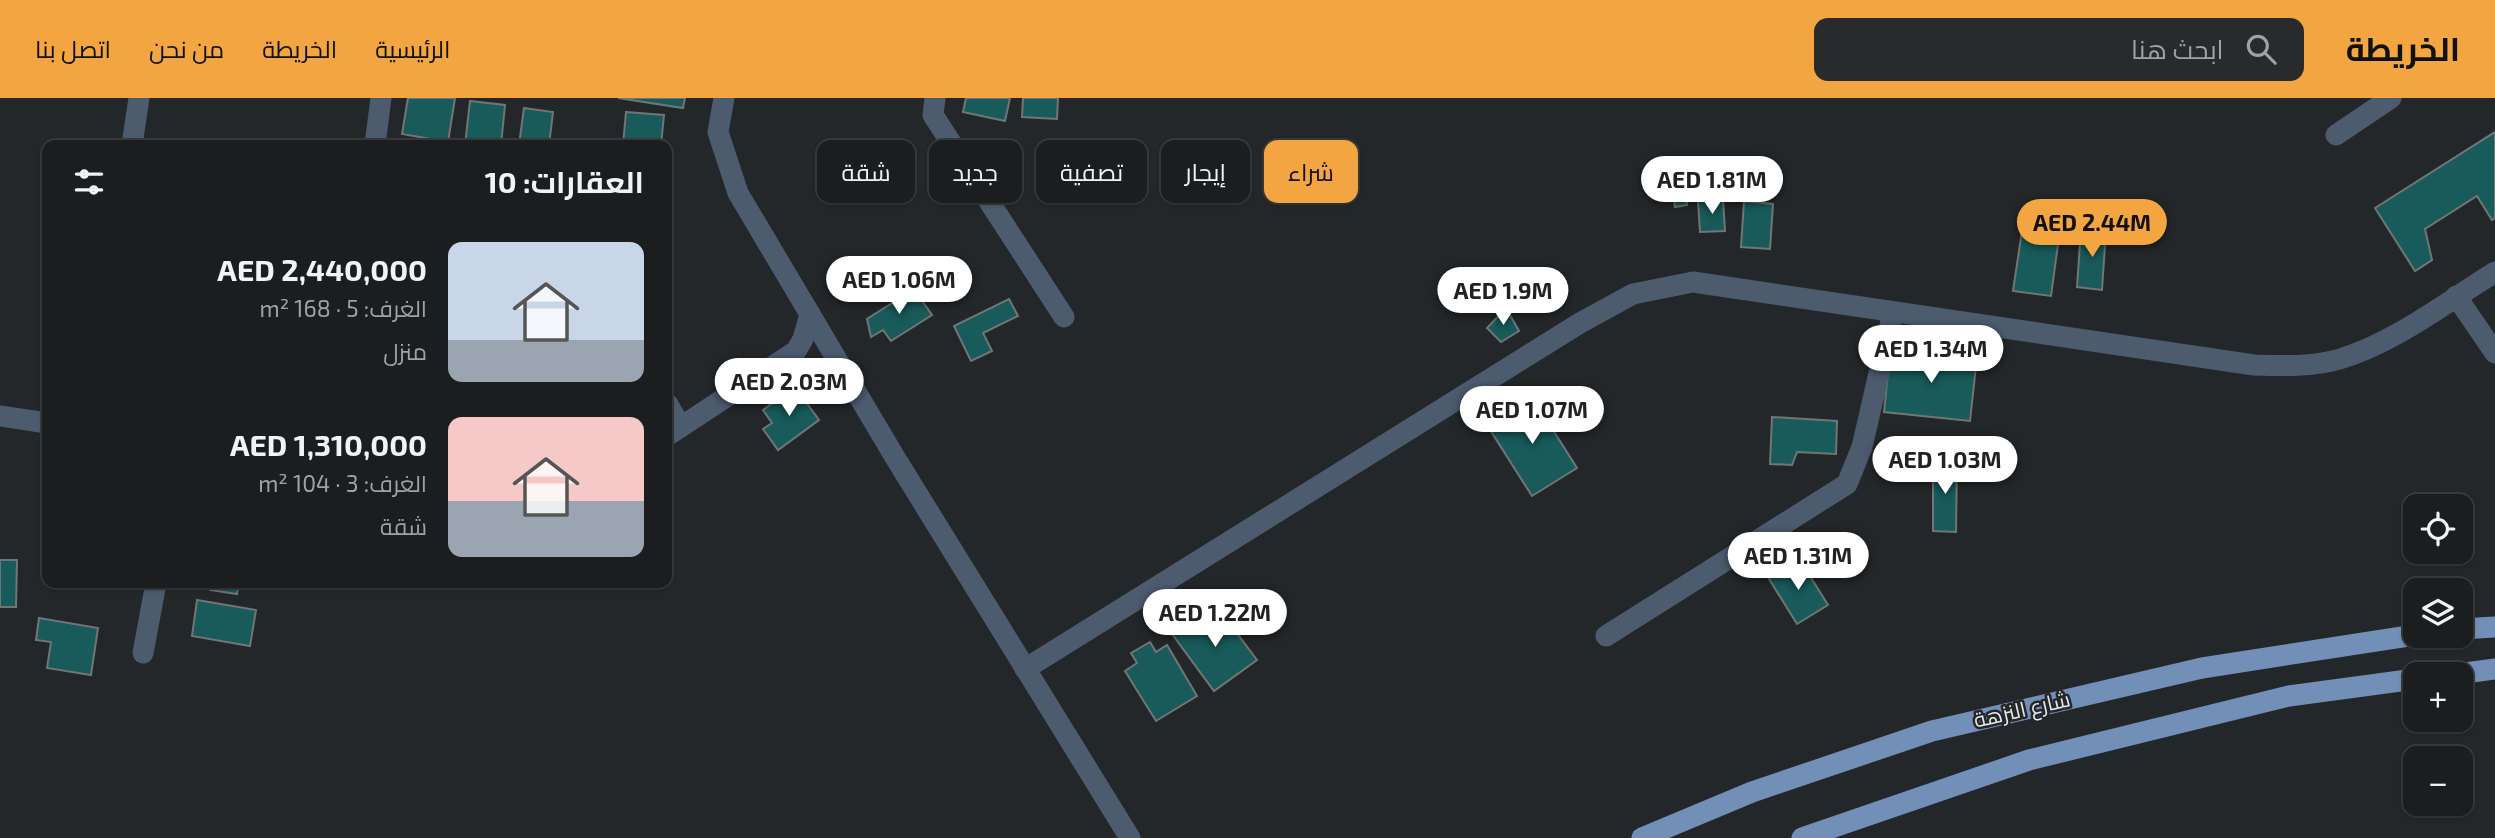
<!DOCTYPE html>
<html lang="ar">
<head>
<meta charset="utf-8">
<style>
  body { margin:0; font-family:"Exo 2",Cairo,sans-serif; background:#282a2c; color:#f1f3f6; direction:rtl; height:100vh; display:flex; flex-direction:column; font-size:26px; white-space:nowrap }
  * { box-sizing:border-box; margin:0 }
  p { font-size:23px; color:#a0a2a4 }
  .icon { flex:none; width:38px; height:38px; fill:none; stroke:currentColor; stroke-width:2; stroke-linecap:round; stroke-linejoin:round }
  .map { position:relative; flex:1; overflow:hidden; direction:ltr }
  .panel { position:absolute; left:42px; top:42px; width:630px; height:448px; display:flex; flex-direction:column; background:#1b1d1f; border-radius:14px; box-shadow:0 2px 5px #0004,0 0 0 2px #393b3d; direction:rtl }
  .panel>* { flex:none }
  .guide { position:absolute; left:693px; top:42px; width:665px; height:63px; direction:rtl; display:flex; gap:14px }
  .tools { position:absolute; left:2403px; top:396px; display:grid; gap:14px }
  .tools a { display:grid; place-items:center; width:70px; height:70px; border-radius:14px; background:#1b1d1f; box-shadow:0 2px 5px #0004,0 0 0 2px #393b3d; font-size:35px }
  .price { position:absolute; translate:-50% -60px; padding:0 16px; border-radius:24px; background:#fff; color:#222; font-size:23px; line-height:46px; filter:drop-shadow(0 2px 4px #0008) }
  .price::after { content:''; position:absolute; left:50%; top:42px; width:21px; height:16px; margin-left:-10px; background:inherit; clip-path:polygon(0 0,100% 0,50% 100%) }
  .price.on { background:#f2a541; color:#111 }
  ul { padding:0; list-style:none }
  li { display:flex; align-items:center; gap:21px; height:175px; padding:0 28px }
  li span { display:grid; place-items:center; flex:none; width:196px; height:140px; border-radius:14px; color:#555 }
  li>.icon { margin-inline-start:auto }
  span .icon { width:84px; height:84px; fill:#fffc; stroke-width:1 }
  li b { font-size:30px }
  h2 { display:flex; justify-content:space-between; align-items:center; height:84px; padding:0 28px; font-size:30px }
  .chip { padding:0 24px; border-radius:14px; background:#1b1d1f; box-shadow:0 2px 5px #0004,0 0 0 2px #393b3d; font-size:24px; line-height:63px }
  .chip.on { background:#f2a541; color:#111 }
  header { display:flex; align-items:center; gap:42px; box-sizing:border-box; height:98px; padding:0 35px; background:#f2a541; color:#111 }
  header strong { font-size:33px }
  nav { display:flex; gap:38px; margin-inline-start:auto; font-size:24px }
  .search { width:490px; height:63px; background:#282a2c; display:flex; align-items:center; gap:18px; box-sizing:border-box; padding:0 24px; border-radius:14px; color:#a0a2a4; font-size:26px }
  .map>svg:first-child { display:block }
  .building { fill:#185b5a; stroke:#707575; stroke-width:2 }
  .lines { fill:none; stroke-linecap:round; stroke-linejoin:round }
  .minor { stroke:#4d5b6f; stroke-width:21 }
  .major { stroke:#728fb7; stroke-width:21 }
  .labels { text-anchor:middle; stroke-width:5; stroke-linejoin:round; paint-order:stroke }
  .street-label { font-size:21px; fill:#e6e8e9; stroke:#242729 }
</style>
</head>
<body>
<header>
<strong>الخريطة</strong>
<div class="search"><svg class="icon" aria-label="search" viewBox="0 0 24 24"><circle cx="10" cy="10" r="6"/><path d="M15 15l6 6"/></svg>ابحث هنا</div>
<nav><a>الرئيسية</a><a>الخريطة</a><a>من نحن</a><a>اتصل بنا</a></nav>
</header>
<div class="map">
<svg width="2495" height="740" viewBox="0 0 2495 740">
  <rect width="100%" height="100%" fill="#242729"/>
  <!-- building -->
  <g class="building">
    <polygon points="408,0 455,0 448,44 402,36"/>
    <polygon points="618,0 685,0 683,10"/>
    <polygon points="966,0 1010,0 1005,23 963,14"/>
    <polygon points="1023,0 1058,0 1057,21 1022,19"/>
    <polygon points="470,3 505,7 501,47 465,47"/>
    <polygon points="524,10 553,14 549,47 519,47"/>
    <polygon points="626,14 664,17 661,47 623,47"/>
    <polygon points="2495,34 2495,120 2492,122 2477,98 2425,131 2432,162 2415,173 2375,110"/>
    <polygon points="1684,88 1687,107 1675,109 1672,89"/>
    <polygon points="1723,101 1725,133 1700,134 1698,103"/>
    <polygon points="1744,103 1773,106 1770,151 1741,149"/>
    <polygon points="2024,119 2061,124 2051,198 2013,193"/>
    <polygon points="2081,130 2106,132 2102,192 2077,189"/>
    <polygon points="914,191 932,217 891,243 883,232 871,239 867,221"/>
    <polygon points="1009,201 1018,218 983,235 992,253 971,263 954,228"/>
    <polygon points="1506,210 1519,233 1501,244 1487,230"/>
    <polygon points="1913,252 1977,259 1970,323 1884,314 1889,265"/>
    <polygon points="795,289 819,322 778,352 763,331 772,325 763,312"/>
    <polygon points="1532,299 1577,370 1532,398 1487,327"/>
    <polygon points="1772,319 1837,323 1836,356 1797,354 1792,367 1770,366"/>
    <polygon points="1933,363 1957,363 1956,434 1933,433"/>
    <polygon points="0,462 17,462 16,509 0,509"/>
    <polygon points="1800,462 1828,507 1797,526 1769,481"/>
    <polygon points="211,485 239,485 237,496 210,492"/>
    <polygon points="197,502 256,512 250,548 192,538"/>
    <polygon points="1221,514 1257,562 1214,593 1172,536 1197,518 1204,527"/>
    <polygon points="39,520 98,530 91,577 47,570 51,544 36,542"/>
    <polygon points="1150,544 1156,554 1167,547 1197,598 1156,623 1125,573 1137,565 1131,555"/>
  </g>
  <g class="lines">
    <!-- minor -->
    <g class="minor">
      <polyline points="724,0 718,34 738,95 896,361 1130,740"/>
      <polyline points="935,0 933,17 1064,219"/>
      <polyline points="2336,37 2391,0"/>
      <polyline points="132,47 139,0"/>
      <polyline points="375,47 381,0"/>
      <polyline points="2456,198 2495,255"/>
      <polyline points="667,305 681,329"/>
      <polyline points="0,318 47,325"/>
      <polyline points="667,338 796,253 803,241 810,216"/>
      <polyline points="1606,538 1847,386 1862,349 1893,214"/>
      <polyline points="143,555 156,485"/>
      <path d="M 1025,571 L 1580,225 L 1633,196 L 1693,184 L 2254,267 C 2283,268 2312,269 2340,261 C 2394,245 2447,204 2495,174"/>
    </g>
    <!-- major -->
    <g class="major">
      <polyline points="2460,531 2495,529"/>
      <polyline points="2458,576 2495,571"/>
      <polyline points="1642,740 1752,694 1932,633 2202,570 2415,537"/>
      <polyline points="1802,740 2029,662 2289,598 2415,581"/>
    </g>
  </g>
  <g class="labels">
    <!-- street labels -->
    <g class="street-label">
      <text transform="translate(2022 612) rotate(-13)" y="7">شارع النزهة</text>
    </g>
  </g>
</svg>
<div class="tools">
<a><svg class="icon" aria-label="locate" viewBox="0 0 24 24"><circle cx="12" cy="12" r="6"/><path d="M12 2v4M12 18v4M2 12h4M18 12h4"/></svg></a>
<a><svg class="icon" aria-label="layers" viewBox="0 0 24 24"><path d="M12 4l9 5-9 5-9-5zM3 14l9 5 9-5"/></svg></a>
<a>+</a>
<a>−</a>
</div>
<b class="price" style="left:1712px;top:118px">AED 1.81M</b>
<b class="price on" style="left:2092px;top:161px">AED 2.44M</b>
<b class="price" style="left:899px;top:218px">AED 1.06M</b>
<b class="price" style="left:1503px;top:229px">AED 1.9M</b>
<b class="price" style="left:1931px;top:287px">AED 1.34M</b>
<b class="price" style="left:789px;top:320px">AED 2.03M</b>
<b class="price" style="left:1532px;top:348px">AED 1.07M</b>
<b class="price" style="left:1945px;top:398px">AED 1.03M</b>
<b class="price" style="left:1798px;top:494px">AED 1.31M</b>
<b class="price" style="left:1215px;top:551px">AED 1.22M</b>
<div class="guide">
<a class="chip on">شراء</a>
<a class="chip">إيجار</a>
<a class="chip">تصفية</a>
<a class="chip">جديد</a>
<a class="chip">شقة</a>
</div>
<section class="panel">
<h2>العقارات: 10<svg class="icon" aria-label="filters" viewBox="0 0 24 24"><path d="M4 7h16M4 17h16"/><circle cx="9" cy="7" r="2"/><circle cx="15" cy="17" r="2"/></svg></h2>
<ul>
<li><span style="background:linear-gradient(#c9d6e8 70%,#9aa5b1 0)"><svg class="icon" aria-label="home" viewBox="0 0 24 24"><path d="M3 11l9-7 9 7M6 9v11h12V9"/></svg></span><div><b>AED 2,440,000</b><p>الغرف: 5 · 168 m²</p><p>منزل</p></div></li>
<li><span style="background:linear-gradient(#f6c9c9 60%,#9aa5b1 0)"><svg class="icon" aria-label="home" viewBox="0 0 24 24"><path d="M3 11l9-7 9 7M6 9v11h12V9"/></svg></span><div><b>AED 1,310,000</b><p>الغرف: 3 · 104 m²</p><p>شقة</p></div></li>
</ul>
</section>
</div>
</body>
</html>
